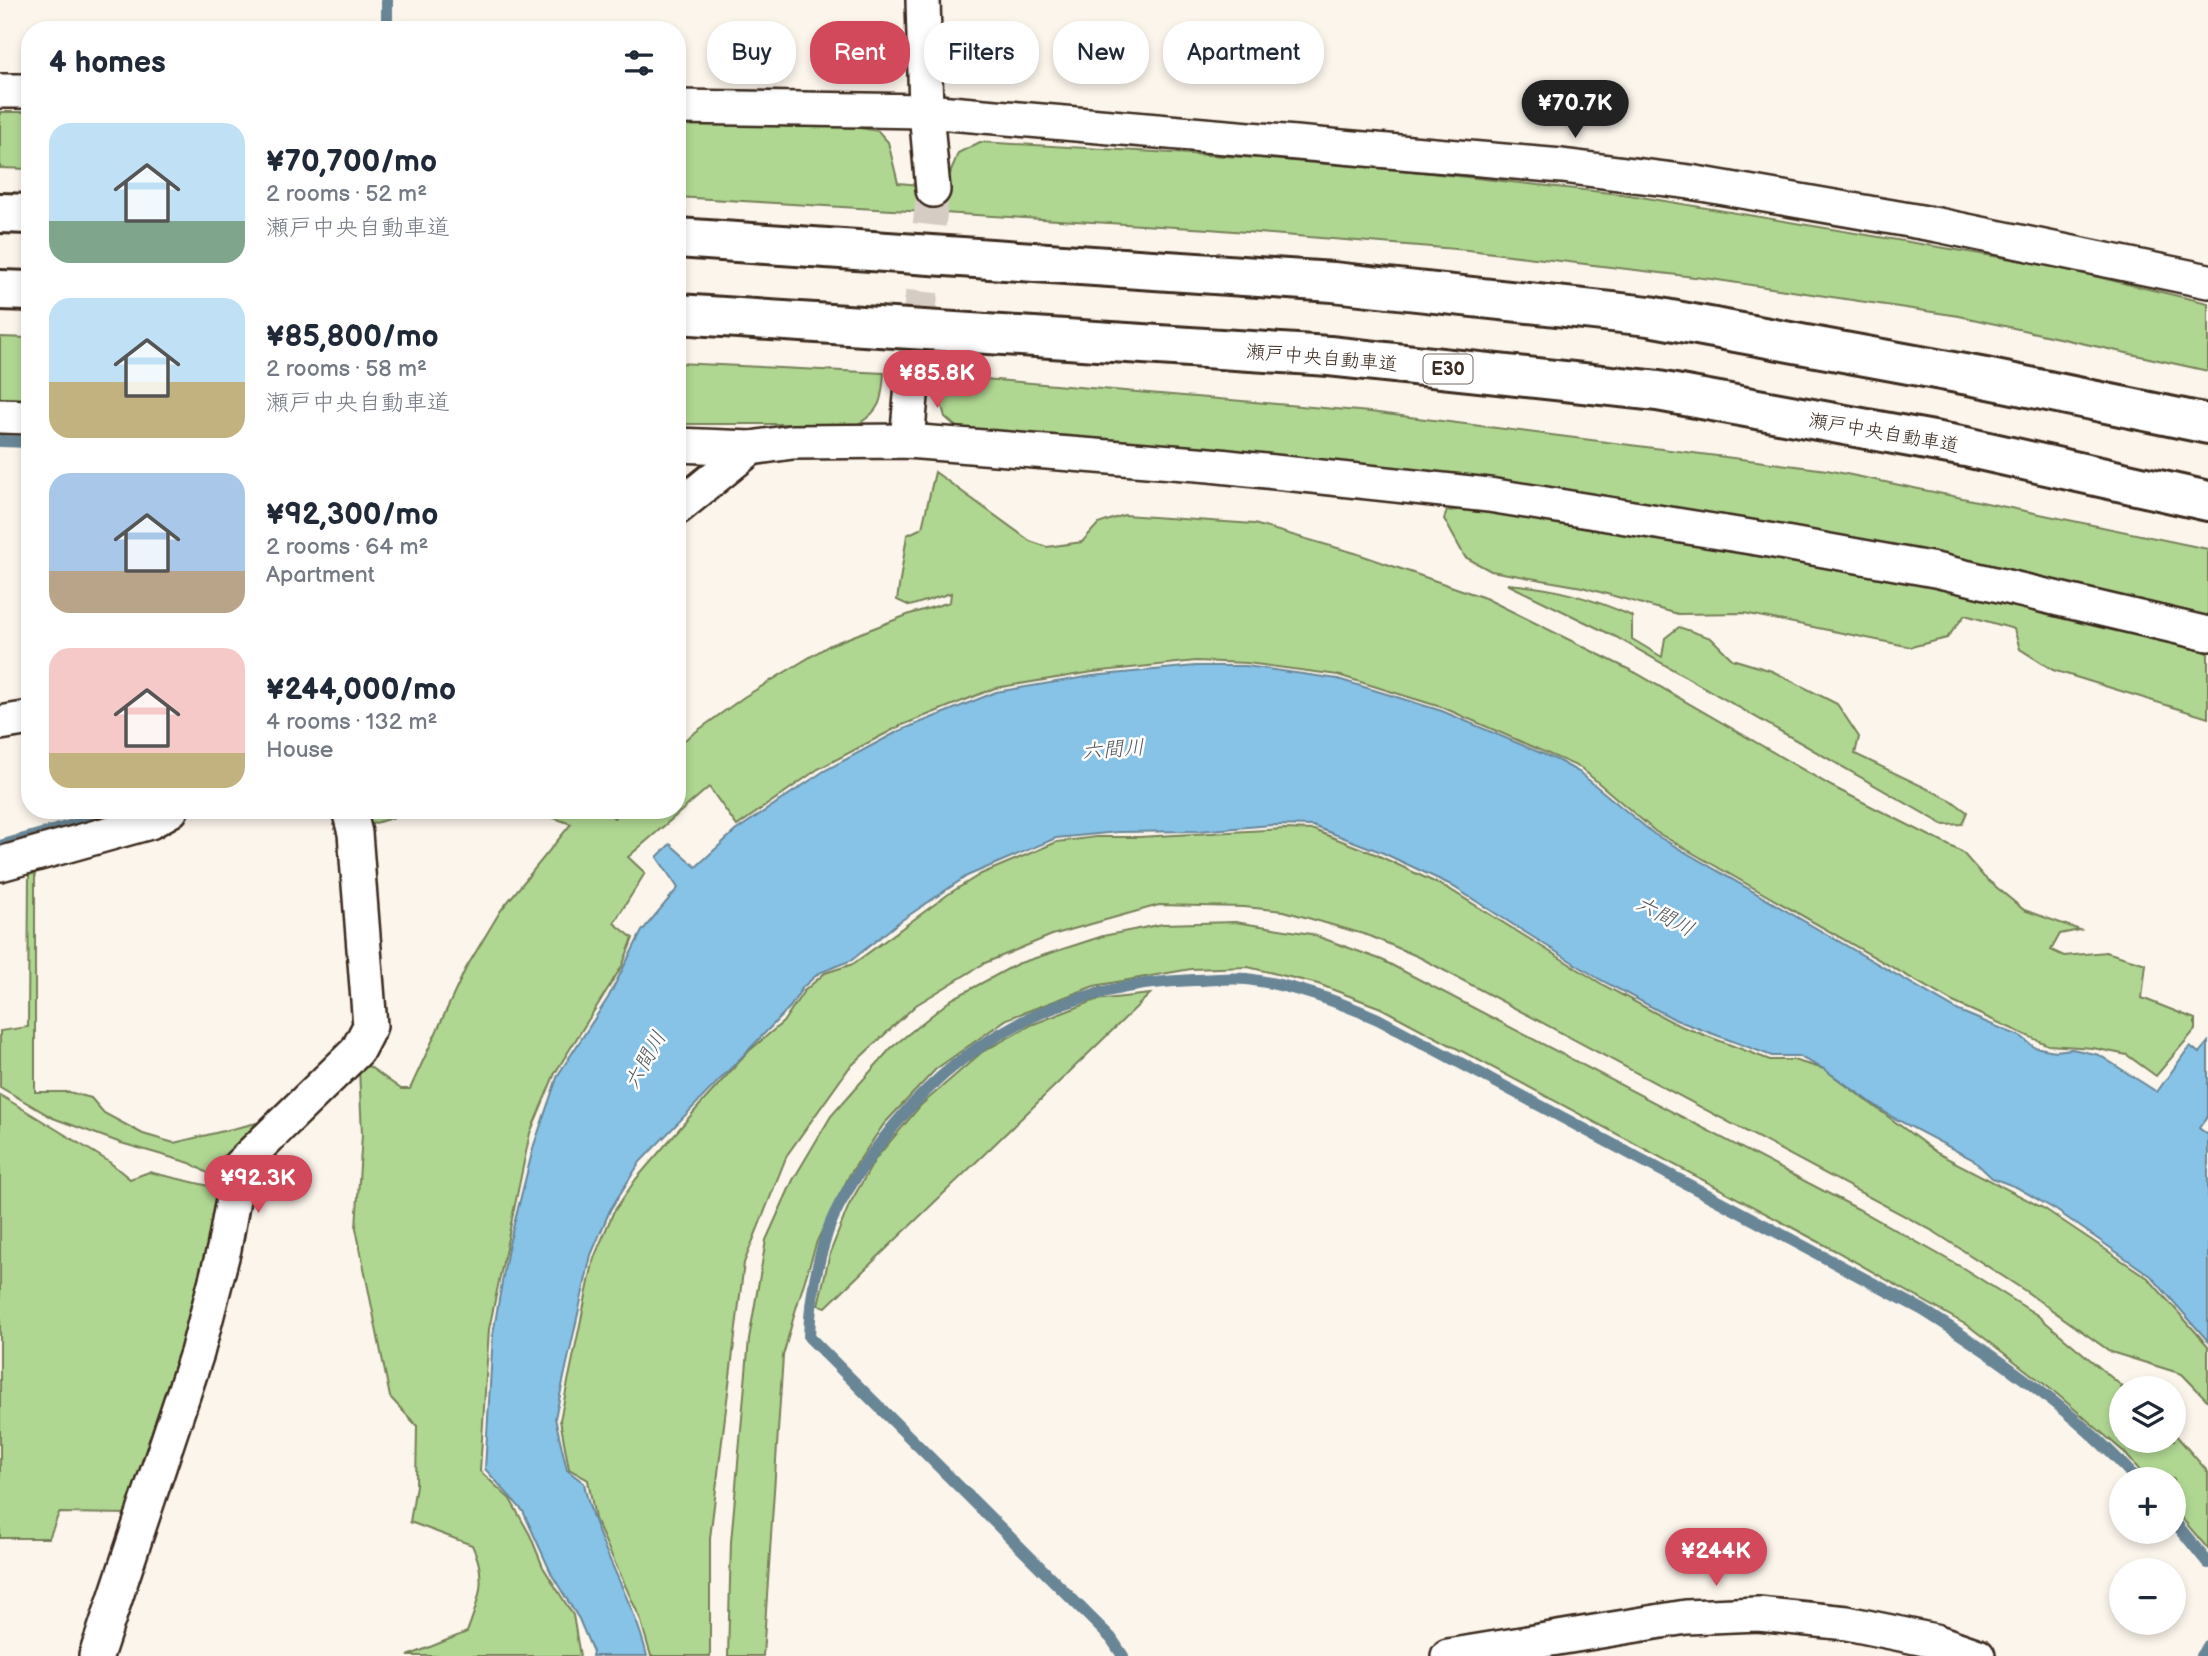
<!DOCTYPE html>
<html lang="en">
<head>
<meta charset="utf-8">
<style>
  body { margin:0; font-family:"Balsamiq Sans","Klee One",sans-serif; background:#f2f2f3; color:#1f2937; height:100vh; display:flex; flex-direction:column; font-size:26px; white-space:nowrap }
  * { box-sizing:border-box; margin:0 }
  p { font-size:23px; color:#747a83 }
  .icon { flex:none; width:38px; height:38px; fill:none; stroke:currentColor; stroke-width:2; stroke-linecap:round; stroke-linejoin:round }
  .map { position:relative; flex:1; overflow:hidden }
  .panel { position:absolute; left:21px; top:21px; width:665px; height:798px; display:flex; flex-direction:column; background:#fff; border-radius:28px; box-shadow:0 4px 10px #0003 }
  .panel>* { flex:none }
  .hud { position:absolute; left:707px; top:21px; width:665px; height:63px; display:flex; gap:14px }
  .controls { position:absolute; left:2109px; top:1376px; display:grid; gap:14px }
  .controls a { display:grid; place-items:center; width:77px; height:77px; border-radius:50%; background:#fff; box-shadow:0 4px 10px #0003; font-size:35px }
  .price { position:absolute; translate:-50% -60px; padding:0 16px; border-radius:24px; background:#d1495b; color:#fff; font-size:23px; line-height:46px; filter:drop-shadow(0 2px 4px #0008) }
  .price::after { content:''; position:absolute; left:50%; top:42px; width:21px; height:16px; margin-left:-10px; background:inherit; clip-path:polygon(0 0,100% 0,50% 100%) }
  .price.selected { background:#222; color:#fff }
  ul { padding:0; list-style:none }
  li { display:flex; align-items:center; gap:21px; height:175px; padding:0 28px }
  li span { display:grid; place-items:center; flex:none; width:196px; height:140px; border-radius:21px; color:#555 }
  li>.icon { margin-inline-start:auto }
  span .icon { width:84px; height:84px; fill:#fffc; stroke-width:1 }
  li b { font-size:30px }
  h2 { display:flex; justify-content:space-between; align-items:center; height:84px; padding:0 28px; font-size:30px }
  .chip { padding:0 24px; border-radius:28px; background:#fff; box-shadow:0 4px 10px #0003; font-size:24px; line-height:63px }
  .chip.selected { background:#d1495b; color:#fff }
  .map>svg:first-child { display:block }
  .green { fill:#b0d792; stroke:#768058; stroke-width:2 }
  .water { fill:#87c3e6; stroke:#698696; stroke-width:2 }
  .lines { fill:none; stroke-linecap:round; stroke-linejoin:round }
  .stream { stroke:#698696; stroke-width:12 }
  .street-tunnel { stroke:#d5ccc3; stroke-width:33; stroke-dasharray:33 17; stroke-linecap:butt }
  .street-casing { stroke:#3b2a1e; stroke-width:38 }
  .highway-casing { stroke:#3b2a1e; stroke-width:44 }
  .street { stroke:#fff; stroke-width:33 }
  .highway { stroke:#fff; stroke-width:38 }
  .labels { text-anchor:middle; stroke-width:5; stroke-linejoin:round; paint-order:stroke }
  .shield { fill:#fff; stroke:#766a62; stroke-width:2 }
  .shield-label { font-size:18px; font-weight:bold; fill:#3b2a1e }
  .street-label { font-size:19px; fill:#3b2a1e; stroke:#fff }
  .water-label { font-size:21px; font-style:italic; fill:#52585a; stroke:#fff }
</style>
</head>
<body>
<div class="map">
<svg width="2208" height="1656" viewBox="0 0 2208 1656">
  <rect width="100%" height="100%" fill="#fcf5ec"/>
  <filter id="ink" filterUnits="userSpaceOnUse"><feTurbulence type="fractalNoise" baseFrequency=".0143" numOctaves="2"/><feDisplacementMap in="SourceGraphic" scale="14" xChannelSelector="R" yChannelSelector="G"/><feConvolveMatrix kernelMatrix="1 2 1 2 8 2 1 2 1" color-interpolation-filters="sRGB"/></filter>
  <g filter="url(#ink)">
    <!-- green -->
    <g class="green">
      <polygon points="0,112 30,112 30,169 0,168"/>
      <polygon points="677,124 854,127 878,131 888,142 898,183 945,187 958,153 980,142 1330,162 1629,195 2046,265 2208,303 2208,371 1959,316 1711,279 1468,250 1209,229 677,197"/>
      <polygon points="0,337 30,338 30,404 0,403"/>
      <path d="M 677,363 L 884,373 C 882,398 882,410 858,424 L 677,424 Z"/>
      <polygon points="934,378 984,379 1370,412 1827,470 2208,549 2208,618 2019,572 1720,516 962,432 945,417"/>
      <path d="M 935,472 L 1030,541 L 1047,547 L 1082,542 L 1098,524 L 1124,515 L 1254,524 L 1355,553 L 1485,598 L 1636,673 L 1833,787 L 1962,852 L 1984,877 L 2024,910 L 2080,930 L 2060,934 L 2051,950 L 2064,956 L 2106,952 L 2146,964 L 2142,998 L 2195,1019 L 2195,1030 L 2156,1076 L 2127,1055 L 2093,1048 L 2048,1045 L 1953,1002 L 1656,832 L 1581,768 L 1444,708 L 1338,675 L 1247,663 L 1196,661 L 1093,672 L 995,688 L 900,726 L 818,769 L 737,826 L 709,787 L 628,857 L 645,873 L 614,923 L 633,938 L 622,966 L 555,1073 L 530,1133 L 489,1329 L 480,1471 L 510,1499 L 530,1535 L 543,1567 L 573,1615 L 580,1656 L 408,1656 L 467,1632 C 479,1600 488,1578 472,1545 L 410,1522 L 416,1485 L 417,1426 L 390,1397 L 356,1228 L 362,1134 L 359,1069 L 367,1065 L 401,1089 L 410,1089 L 465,970 L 501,910 L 571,824 L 532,810 L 606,810 L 614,818 L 622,810 L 677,810 L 679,744 L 744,697 L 830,645 L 910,614 L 950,602 L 951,593 L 910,606 L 897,600 L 907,535 L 922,528 Z"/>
      <polygon points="1468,509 1716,549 1945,589 2198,647 2208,654 2208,718 2053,670 2020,649 2014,629 1965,615 1947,638 1911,647 1744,613 1678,614 1582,587 1491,571 1465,557 1444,519 1447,511"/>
      <path d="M 1507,584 C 1554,588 1589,597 1632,616 L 1632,639 L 1662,657 L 1665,638 L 1679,627 L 1711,638 L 1732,659 L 1772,671 L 1837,704 L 1859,737 L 1855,754 L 1951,800 L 1967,812 L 1962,824 L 1944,825 L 1616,637 Z"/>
      <polygon points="366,810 418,810 369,825"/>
      <polygon points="1284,829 1314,830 1375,854 1449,889 1605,986 1678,1025 1770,1060 1793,1060 1824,1069 1937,1153 2045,1209 2148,1278 2208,1346 2208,1401 2182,1374 2111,1352 2024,1290 1933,1231 1419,957 1370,936 1284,911 1244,907 1159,905 1052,935 985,963 916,1005 849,1068 787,1155 744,1263 710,1538 710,1656 651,1656 640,1618 595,1519 588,1480 569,1469 560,1420 594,1258 613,1213 636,1179 699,1106 749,1051 783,1022 804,991 825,973 853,964 950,893 981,874 1057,842 1096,837 1139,837"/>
      <polygon points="35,864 35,1092 69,1092 91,1098 104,1113 143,1134 174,1143 261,1122 216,1178 190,1163 121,1143 53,1118 0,1087 0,1031 28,1027 29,872"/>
      <polygon points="1235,922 1311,934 1382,960 1858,1209 1963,1268 2037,1315 2124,1388 2121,1388 2121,1440 2174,1440 2174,1433 2208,1472 2208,1549 2174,1509 2174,1479 2147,1479 2124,1452 2057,1394 1970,1327 1836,1251 1381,1008 1318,984 1248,967 1191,969 1094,986 1007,1019 936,1069 884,1124 850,1174 817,1241 795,1312 783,1356 763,1656 728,1656 731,1542 749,1339 766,1240 793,1180 831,1116 891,1048 952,999 1017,964 1103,936 1163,924"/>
      <polygon points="1150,994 826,1307 818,1305 830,1253 849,1205 876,1158 921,1105 982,1052 1031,1025 1096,1000"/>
      <polygon points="0,1095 108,1161 130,1179 149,1172 218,1188 211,1260 131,1514 59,1513 49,1538 0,1538"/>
    </g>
    <!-- water -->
    <path class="water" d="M 1195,666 L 1246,666 L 1338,679 L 1442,711 L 1557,760 L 1579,772 L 1654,834 L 1959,1011 L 2022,1037 L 2034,1047 L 2055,1051 L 2072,1049 L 2099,1055 L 2157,1092 L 2190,1046 L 2199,1053 L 2208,1042 L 2208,1116 L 2199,1128 L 2208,1135 L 2208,1341 L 2151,1276 L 2056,1210 L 2016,1187 L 1992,1178 L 1972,1159 L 1892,1117 L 1824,1069 L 1798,1056 L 1772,1056 L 1676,1020 L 1599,979 L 1449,884 L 1381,852 L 1313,826 L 1272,825 L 1199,831 L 1118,832 L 1056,838 L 967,876 L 899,922 L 852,960 L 819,973 L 803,987 L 790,1007 L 640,1162 L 610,1210 L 591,1255 L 555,1418 L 567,1470 L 584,1483 C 595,1544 633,1596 647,1656 L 592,1656 L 593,1652 L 579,1619 L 552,1575 L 523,1511 L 485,1469 L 493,1334 L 508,1248 L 534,1145 L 558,1075 L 608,998 L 642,931 L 678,888 L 657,857 L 670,844 L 696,867 L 735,831 L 824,771 L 899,731 L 996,692 L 1092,676 Z"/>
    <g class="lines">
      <!-- stream -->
      <g class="stream">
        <polyline points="387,0 387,30"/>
        <polyline points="0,441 30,442"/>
        <polyline points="0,846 125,810"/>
        <polyline points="2174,1521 2208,1563"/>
        <path d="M 1123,1656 L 1111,1638 L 809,1337 C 810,1302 816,1266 827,1233 C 836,1205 860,1170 878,1146 C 956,1041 1062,984 1194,980 C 1211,980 1229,977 1247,979 C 1293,985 1335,1000 1378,1019 L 1923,1310 C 1996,1356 2079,1414 2136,1479"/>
        <polyline points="2201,1656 2208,1646"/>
      </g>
      <!-- street-tunnel -->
      <polyline class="street-tunnel" points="913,374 933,190"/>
      <!-- street casing -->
      <g class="street-casing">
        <g id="street">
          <polyline points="923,0 926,111 933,190"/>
          <polyline points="0,91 30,91"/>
          <polyline points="677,107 926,111 1562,166 1690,182 1938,225 2208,281"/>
          <polyline points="0,416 30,417"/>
          <polyline points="907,441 913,374"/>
          <polyline points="677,445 751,448 792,442 907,441 1210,465 1489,495 1763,539 1935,570 2208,634"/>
          <polyline points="677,508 751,448"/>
          <polyline points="0,723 30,718"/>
          <polyline points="0,864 150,822 171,810"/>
          <polyline points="96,1656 197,1353 224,1249 239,1166 357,1051 370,1026 355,833 349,810"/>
          <polyline points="1448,1656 1686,1617 1758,1614 1847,1623 1935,1641 1978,1656"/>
        </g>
      </g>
      <!-- highway casing -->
      <g class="highway-casing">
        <g id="highway">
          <polyline points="0,213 30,214"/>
          <polyline points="677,238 1333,282 1649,316 1985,378 2208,424"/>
          <polyline points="0,290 30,291"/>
          <polyline points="677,314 1329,356 1658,391 1966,447 2208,501"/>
        </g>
      </g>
      <!-- street -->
      <use href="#street" class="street"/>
      <!-- highway -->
      <use href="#highway" class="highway"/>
    </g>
  </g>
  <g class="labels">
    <!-- shield labels -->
    <rect class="shield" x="1423.5" y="354.5" width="49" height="29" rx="5"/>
    <g class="shield-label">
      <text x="1448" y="375">E30</text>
    </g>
    <!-- street labels -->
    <g class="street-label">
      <text transform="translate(1322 357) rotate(5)" y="7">瀬戸中央自動車道</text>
      <text transform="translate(1884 432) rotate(10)" y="7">瀬戸中央自動車道</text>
    </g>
    <!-- water labels -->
    <g class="water-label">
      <text transform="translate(1113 749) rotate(-4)" y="7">六間川</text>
      <text transform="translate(1665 916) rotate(28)" y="7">六間川</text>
      <text transform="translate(645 1060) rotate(-61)" y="7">六間川</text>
    </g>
  </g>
</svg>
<div class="controls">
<a><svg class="icon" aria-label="layers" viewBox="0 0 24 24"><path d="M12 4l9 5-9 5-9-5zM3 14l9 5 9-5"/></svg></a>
<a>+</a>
<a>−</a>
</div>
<b class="price selected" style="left:1575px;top:140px">¥70.7K</b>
<b class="price" style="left:937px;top:410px">¥85.8K</b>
<b class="price" style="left:258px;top:1215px">¥92.3K</b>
<b class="price" style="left:1716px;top:1588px">¥244K</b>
<div class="hud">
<a class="chip">Buy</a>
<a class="chip selected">Rent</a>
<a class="chip">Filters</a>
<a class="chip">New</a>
<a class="chip">Apartment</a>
</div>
<section class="panel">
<h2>4 homes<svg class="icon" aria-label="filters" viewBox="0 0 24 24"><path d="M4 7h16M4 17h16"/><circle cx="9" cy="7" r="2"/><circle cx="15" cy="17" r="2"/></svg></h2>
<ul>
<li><span style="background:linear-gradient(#bfe0f5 70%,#7fa58c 0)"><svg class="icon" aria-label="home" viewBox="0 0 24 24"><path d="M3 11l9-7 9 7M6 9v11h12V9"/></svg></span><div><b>¥70,700/mo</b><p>2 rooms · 52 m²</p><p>瀬戸中央自動車道</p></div></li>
<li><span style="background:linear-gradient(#bfe0f5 60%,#c2b280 0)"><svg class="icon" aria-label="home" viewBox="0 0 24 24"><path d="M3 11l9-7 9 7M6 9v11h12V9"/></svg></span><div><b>¥85,800/mo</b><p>2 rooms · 58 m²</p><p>瀬戸中央自動車道</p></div></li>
<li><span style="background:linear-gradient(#a9c7e8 70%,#b9a48a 0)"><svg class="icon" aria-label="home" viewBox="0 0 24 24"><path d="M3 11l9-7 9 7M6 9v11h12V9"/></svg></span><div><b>¥92,300/mo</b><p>2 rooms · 64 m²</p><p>Apartment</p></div></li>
<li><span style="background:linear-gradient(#f6c9c9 75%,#c2b280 0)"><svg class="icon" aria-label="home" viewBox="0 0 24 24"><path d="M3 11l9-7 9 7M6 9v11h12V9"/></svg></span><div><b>¥244,000/mo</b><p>4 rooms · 132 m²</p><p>House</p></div></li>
</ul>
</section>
</div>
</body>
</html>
